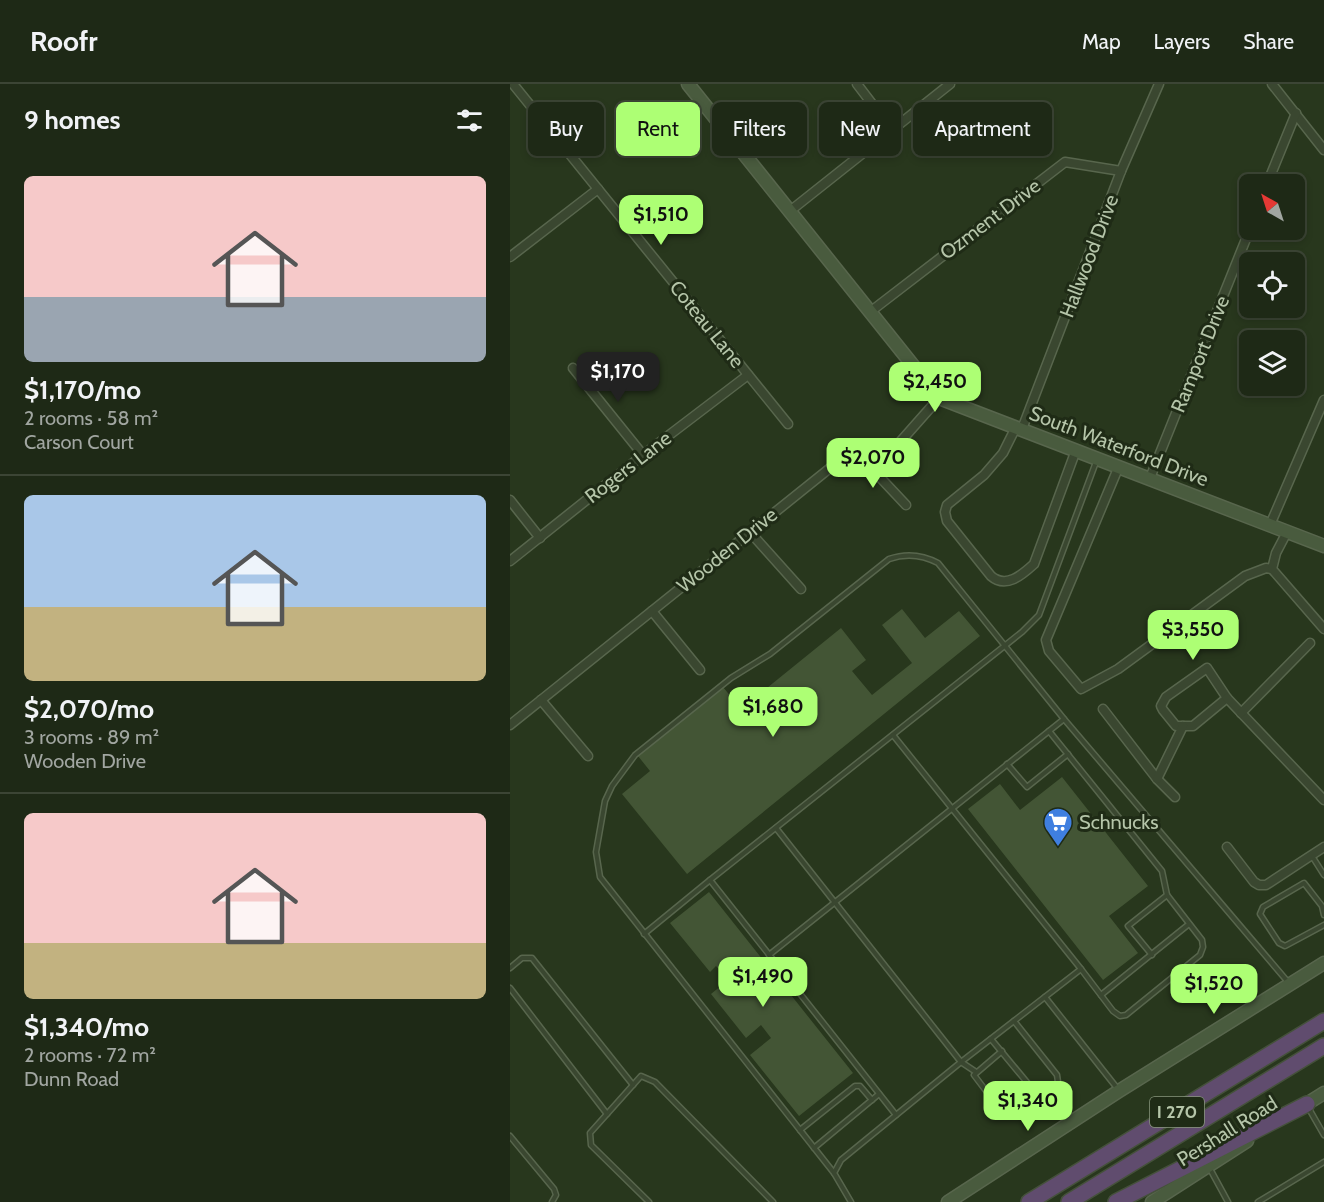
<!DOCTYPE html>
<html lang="en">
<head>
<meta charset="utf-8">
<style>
  body { margin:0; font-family:Cabin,sans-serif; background:#26311f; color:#f1f3f6; height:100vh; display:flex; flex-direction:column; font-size:22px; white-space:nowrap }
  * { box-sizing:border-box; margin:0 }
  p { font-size:20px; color:#a1a6a1 }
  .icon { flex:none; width:33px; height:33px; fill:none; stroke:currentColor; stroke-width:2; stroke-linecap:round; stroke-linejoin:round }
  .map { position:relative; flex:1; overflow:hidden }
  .details { display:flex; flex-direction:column; background:#1e2916; width:510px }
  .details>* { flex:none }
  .top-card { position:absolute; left:18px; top:18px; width:570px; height:54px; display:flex; gap:12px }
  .needle { width:39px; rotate:321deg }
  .buttons { position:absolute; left:729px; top:90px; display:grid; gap:12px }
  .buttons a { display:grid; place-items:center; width:66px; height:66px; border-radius:9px; background:#1e2916; box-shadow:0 3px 9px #0003,0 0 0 2px #3c4535; font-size:30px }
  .price { position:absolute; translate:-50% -51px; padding:0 14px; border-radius:12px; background:#adff74; color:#111; font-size:20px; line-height:39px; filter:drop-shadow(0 2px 3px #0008) }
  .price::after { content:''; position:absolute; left:50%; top:36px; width:18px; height:14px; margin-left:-9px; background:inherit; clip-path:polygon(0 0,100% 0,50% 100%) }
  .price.selected { background:#222; color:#fff }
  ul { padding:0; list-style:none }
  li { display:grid; align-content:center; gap:12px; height:318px; padding:0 24px }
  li+li { border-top:2px solid #3c4535 }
  li span { display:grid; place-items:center; height:186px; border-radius:9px; color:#555 }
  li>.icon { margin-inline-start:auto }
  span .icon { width:108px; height:108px; fill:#fffc; stroke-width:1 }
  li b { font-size:26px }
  h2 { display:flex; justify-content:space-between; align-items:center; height:72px; padding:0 24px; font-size:26px }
  .tag { padding:0 21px; border-radius:9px; background:#1e2916; box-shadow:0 3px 9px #0003,0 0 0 2px #3c4535; font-size:21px; line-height:54px }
  .tag.selected { background:#adff74; color:#111 }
  header { display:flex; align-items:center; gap:36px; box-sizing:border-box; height:84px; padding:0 30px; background:#1e2916; border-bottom:2px solid #3c4535 }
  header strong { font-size:28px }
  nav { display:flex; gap:33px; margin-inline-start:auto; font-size:21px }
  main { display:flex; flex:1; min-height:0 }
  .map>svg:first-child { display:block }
  .building { fill:#435535 }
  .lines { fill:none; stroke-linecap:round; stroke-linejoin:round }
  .lane-casing { stroke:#58664d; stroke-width:7 }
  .street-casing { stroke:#58664d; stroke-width:11 }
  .secondary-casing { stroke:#58664d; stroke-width:15 }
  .highway-casing { stroke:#45513b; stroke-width:18 }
  .lane { stroke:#3a4730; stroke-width:4 }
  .street { stroke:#3a4730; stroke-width:8 }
  .secondary { stroke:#495b3e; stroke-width:12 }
  .highway { stroke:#604c6e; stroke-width:15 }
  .labels { text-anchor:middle; stroke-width:6; stroke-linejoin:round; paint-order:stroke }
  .shield { fill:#1f2b16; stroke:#88977d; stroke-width:1.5 }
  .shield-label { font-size:18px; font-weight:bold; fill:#b5c5a9 }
  .street-label { font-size:20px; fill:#b5c5a9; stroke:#1f2b16 }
  .poi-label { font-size:20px; fill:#b5c5a9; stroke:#1f2b16; text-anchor:start }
</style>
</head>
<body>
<header>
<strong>Roofr</strong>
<nav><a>Map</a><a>Layers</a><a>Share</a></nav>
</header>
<main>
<section class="details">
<h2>9 homes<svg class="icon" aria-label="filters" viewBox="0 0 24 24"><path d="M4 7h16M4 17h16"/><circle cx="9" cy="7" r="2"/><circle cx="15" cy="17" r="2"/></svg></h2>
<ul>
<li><span style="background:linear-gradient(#f6c9c9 65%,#9aa5b1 0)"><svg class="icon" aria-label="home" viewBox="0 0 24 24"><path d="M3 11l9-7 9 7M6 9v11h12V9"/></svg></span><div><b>$1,170/mo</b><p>2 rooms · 58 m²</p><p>Carson Court</p></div></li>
<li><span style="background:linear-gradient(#a9c7e8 60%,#c2b280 0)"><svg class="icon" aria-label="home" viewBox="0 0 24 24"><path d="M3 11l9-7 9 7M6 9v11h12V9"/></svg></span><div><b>$2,070/mo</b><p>3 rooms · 89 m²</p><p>Wooden Drive</p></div></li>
<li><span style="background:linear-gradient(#f6c9c9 70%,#c2b280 0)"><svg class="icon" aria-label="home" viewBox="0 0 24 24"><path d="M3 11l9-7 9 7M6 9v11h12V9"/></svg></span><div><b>$1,340/mo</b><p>2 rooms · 72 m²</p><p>Dunn Road</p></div></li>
</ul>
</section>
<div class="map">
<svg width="814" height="1118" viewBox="0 0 814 1118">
  <rect width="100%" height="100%" fill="#28371d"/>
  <!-- building -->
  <g class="building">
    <polygon points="392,525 415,554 449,527 470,552 177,790 112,710 140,687 128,672 213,603 231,625 331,544 356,576 342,587 362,611 402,579 372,541"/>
    <polygon points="552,693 638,802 599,832 628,869 593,896 458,725 490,700 510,726"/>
    <polygon points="199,808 343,989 289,1032 240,971 261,954 251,941 236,954 201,910 218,896 206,882 200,888 160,839"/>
  </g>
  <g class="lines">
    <!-- lane casing -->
    <g class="lane-casing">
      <g id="lane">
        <polyline points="539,647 652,787 657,811 692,856 693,863 690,871 616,931 610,932 603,927 571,885"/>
        <polyline points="497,680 517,703 558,670"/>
        <polyline points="266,744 451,978 466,988"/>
        <polyline points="802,772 814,791"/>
        <polyline points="814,831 812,822 794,799 753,823 750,830 769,859 775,862 814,841"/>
        <polyline points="134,850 200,796"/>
        <polyline points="259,871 554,635"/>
        <polyline points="642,871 618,842 657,811"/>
        <polyline points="0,884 12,874 22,874 123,1001"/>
        <polyline points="0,904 97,1030"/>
        <polyline points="591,911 679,840"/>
        <polyline points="535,913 607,1004"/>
        <polyline points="481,955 530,1014 548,998 547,991 504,937"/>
        <polyline points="492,967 464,991 495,1032 505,1031 530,1014"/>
        <polyline points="798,1023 814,1051"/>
        <polyline points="386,1031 200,796 512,548 529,531 586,378"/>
        <polyline points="290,1046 345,1002 350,1002 362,1016"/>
        <polyline points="0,1052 44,1105 46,1111 42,1118"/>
        <polyline points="304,1064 369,1010"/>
        <polyline points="699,1083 718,1118"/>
        <path d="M 324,1089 L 90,793 L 86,768 L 95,717 L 102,702 L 125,671 L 221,594 L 260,570 L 379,475 C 396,469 413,471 428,479 L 554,635 L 778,898"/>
        <polyline points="139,1118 81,1061 80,1049 131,992 145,998 263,1118"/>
        <polyline points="341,1118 324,1089 331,1076 451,978 571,885 383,651"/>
        <polyline points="748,1118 814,1078"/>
      </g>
    </g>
    <!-- street casing -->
    <g class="street-casing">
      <g id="street">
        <polyline points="3,0 278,340"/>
        <polyline points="347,0 382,46"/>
        <polyline points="762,0 814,66"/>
        <polyline points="757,100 786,29"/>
        <polyline points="280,127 440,0"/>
        <polyline points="0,173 88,105"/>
        <polyline points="360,228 555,78 611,87"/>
        <polyline points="63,284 133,371"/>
        <path d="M 506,343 L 493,369 L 474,391 L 437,421 L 435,428 L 437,437 L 481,492 C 496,505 512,491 524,480 L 566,366"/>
        <polyline points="512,345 611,87 649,0"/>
        <polyline points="357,371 364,387 396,421"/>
        <polyline points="609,382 536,556 539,567 571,605 608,585 735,492 756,484 762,485"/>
        <polyline points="640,394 740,145"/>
        <polyline points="0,416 30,454"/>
        <polyline points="760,441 814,316"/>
        <polyline points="240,448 291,505"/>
        <polyline points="777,448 766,469 762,485 814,545"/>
        <polyline points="0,477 133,371 238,291"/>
        <polyline points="142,527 190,586"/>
        <polygon points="697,584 717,614 683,642 666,642 653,626 651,622 656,613"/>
        <polyline points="717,614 814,716"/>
        <polyline points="31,616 78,672"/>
        <polyline points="593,625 647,695 665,713"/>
        <polyline points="731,629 800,559"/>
        <polyline points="0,641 330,376 383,366 429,314"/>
        <polyline points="647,695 673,642"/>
        <polyline points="717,763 744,798 749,801 756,801 814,763"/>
      </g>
    </g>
    <!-- secondary casing -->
    <g class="secondary-casing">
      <g id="secondary">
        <polyline points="178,0 429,314 814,462"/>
        <polyline points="790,1024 814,1009"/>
        <polyline points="438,1118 609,1007 814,879"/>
        <polyline points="642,1118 737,1057"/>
      </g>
    </g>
    <!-- highway casing -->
    <g class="highway-casing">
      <g id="highway">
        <polyline points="519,1118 814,937"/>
        <polyline points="559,1118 814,962"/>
        <polyline points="606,1118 797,1020"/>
      </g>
    </g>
    <!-- lane -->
    <use href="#lane" class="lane"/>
    <!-- street -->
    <use href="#street" class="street"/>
    <!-- secondary -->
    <use href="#secondary" class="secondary"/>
    <!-- highway -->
    <use href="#highway" class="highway"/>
  </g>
  <!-- icons -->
  <defs>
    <g id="supermarket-pin" transform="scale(1.5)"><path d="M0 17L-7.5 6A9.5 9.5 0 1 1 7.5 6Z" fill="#3f7fe0" stroke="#1f2b16"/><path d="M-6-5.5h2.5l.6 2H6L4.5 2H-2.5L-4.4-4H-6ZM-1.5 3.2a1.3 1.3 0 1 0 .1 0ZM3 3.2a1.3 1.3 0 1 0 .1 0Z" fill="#fff"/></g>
  </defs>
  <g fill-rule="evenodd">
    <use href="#supermarket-pin" x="548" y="738"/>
  </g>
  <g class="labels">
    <!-- shield labels -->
    <rect class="shield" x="640" y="1013" width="54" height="30" rx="4.5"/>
    <g class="shield-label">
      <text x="667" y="1034">I 270</text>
    </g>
    <!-- street labels -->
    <g class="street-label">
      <text transform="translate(480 135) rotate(-37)" y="7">Ozment Drive</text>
      <text transform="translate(579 172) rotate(-69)" y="7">Hallwood Drive</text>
      <text transform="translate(197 240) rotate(51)" y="7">Coteau Lane</text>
      <text transform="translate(690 270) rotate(-68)" y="7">Ramport Drive</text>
      <text transform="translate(609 362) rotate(21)" y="7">South Waterford Drive</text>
      <text transform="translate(118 383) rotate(-38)" y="7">Rogers Lane</text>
      <text transform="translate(217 466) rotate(-39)" y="7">Wooden Drive</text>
      <text transform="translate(717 1047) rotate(-32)" y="7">Pershall Road</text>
    </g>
    <!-- poi labels -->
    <g class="poi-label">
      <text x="569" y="745">Schnucks</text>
    </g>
  </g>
</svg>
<div class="buttons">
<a><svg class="needle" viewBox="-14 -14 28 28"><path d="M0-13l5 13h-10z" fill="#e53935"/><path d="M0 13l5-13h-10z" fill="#a1a6a1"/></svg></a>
<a><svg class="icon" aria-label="locate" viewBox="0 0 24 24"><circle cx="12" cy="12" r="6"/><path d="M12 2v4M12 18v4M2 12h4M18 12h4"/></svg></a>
<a><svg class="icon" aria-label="layers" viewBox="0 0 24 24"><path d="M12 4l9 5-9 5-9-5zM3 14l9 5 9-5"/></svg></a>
</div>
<b class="price" style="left:151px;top:162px">$1,510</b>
<b class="price selected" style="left:108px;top:319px">$1,170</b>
<b class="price" style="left:425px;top:329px">$2,450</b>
<b class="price" style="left:363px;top:405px">$2,070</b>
<b class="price" style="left:683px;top:577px">$3,550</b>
<b class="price" style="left:263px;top:654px">$1,680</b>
<b class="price" style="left:253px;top:924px">$1,490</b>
<b class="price" style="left:704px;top:931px">$1,520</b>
<b class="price" style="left:518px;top:1048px">$1,340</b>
<div class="top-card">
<a class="tag">Buy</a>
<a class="tag selected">Rent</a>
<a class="tag">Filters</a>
<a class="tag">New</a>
<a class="tag">Apartment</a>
</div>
</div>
</main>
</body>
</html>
